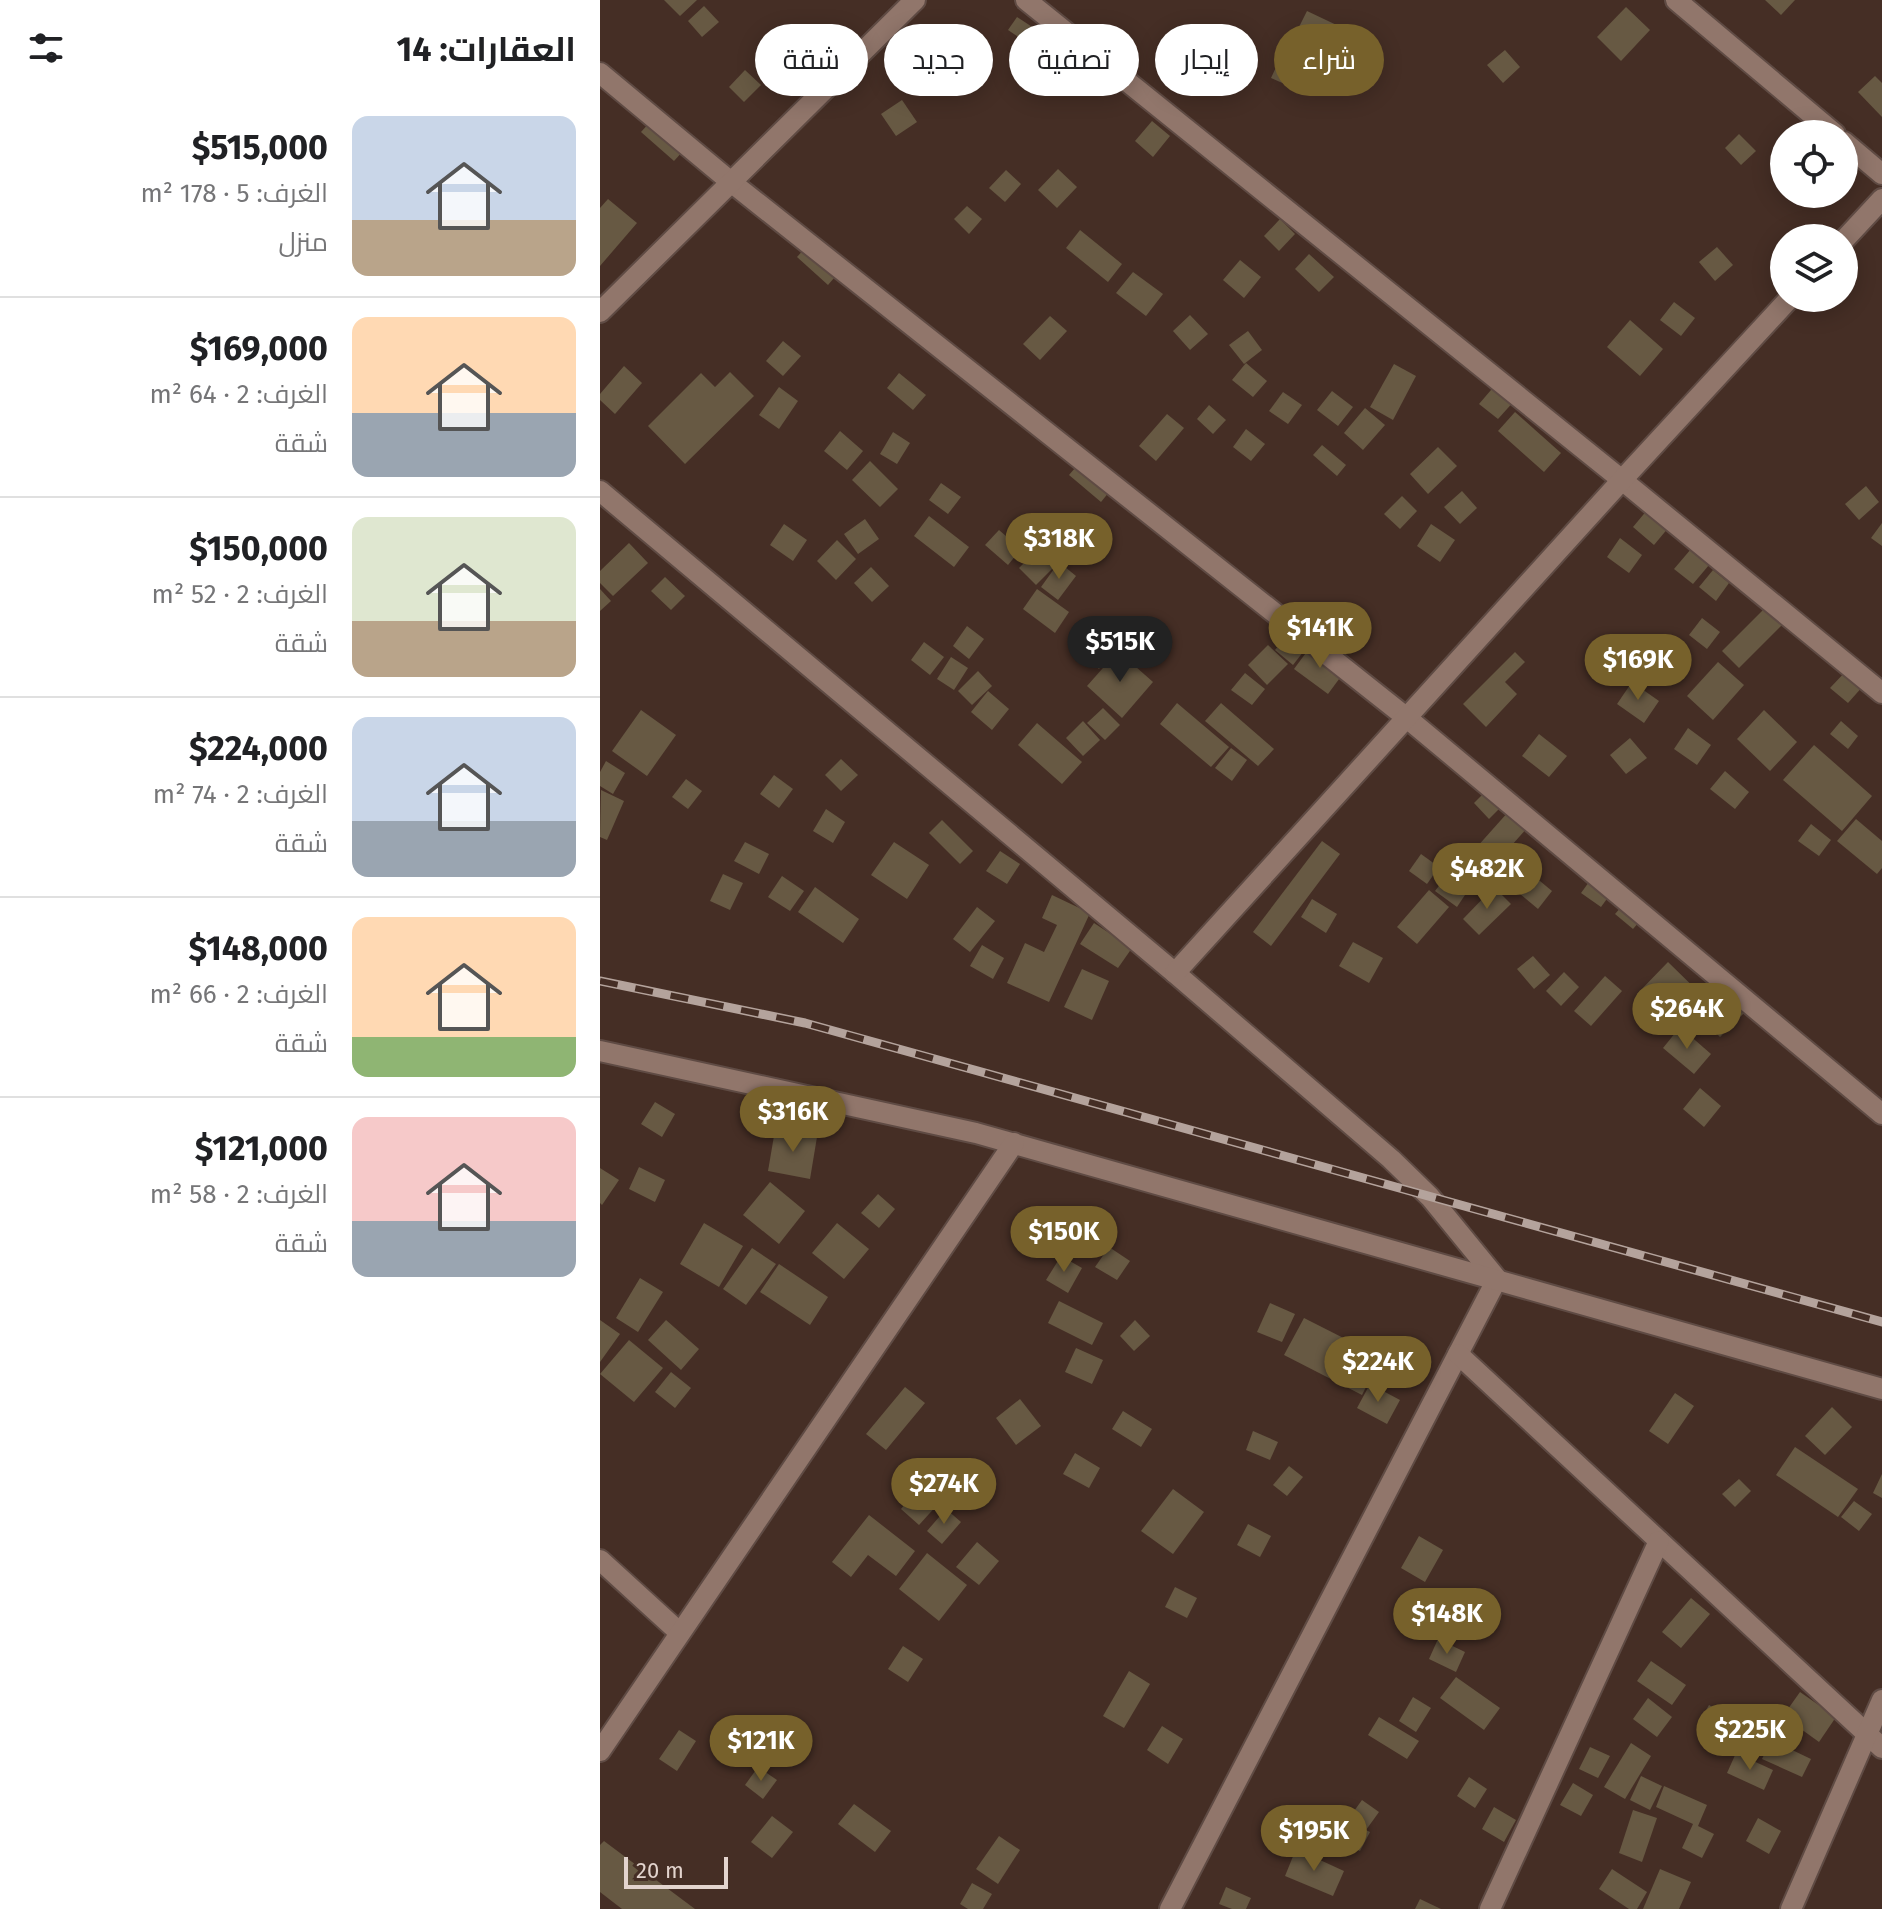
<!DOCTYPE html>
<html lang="ar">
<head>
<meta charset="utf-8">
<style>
  body { margin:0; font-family:"Fira Sans",Cairo,sans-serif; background:#f6f6f6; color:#202124; direction:rtl; height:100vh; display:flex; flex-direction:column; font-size:30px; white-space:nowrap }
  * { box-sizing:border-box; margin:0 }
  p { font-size:26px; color:#757577 }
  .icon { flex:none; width:44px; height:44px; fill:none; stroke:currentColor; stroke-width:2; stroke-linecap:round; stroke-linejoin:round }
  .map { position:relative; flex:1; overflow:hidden; direction:ltr }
  .details { display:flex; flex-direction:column; background:#fff; width:600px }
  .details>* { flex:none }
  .top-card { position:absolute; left:24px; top:24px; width:760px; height:72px; direction:rtl; display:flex; gap:16px }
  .controls { position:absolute; left:1170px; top:120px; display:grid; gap:16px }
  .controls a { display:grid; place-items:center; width:88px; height:88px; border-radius:50%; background:#fff; box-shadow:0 4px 20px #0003; font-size:40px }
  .scale { position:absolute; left:24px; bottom:20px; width:104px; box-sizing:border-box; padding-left:8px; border:4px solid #e3d4ce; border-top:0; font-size:22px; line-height:28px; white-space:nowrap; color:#e3d4ce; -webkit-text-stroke:6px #452e25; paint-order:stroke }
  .price { position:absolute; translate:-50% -68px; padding:0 18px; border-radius:28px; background:#77612b; color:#fff; font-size:26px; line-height:52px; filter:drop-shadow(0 2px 4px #0008) }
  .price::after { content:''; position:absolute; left:50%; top:48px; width:24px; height:18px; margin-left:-12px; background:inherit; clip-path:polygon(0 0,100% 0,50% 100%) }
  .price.on { background:#222; color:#fff }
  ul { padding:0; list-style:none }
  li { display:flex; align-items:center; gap:24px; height:200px; padding:0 24px }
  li+li { border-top:2px solid #e0e0e0 }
  li span { display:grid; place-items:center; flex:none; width:224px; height:160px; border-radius:16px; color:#555 }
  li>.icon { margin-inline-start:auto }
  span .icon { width:96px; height:96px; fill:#fffc; stroke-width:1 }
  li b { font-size:34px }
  h2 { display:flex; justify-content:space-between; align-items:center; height:96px; padding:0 24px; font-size:34px }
  .tag { padding:0 28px; border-radius:36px; background:#fff; box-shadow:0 4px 20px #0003; font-size:28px; line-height:72px }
  .tag.on { background:#77612b; color:#fff }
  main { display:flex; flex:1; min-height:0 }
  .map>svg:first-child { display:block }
  .building { fill:#675943 }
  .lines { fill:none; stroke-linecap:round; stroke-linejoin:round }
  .minor-casing { stroke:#5f4b44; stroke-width:24 }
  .minor { stroke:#91766b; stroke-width:20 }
  .rail-casing { stroke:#b4a39c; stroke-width:9 }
  .rail { stroke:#452e25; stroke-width:6; stroke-dasharray:18; stroke-linecap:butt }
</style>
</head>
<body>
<main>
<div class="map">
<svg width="1282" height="1909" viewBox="0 0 1282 1909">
  <rect width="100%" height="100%" fill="#452e25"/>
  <!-- building -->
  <g class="building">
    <polygon points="64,0 97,0 80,16"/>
    <polygon points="1165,0 1195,0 1181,15"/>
    <polygon points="104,6 119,22 102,37 88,21"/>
    <polygon points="1026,7 1050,30 1021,61 997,37"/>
    <polygon points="707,11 745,29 732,55 706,42 687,85 671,78 691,35 694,37"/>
    <polygon points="417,17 440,32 430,45 408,30"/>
    <polygon points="634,29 651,44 637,60 620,45"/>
    <polygon points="905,50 920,67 903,83 887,65"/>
    <polygon points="145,70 161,85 144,102 129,87"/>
    <polygon points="1275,76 1282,83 1282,117 1258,92"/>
    <polygon points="302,100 317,122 296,136 281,114"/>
    <polygon points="59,112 92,141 74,161 41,132"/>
    <polygon points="552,121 570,136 553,157 535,141"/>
    <polygon points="1139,134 1156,151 1141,165 1125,148"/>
    <polygon points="458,169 477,187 457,208 438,190"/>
    <polygon points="406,170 421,184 405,202 389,188"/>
    <polygon points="8,199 37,223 0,266 0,208"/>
    <polygon points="367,206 382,219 369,234 354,219"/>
    <polygon points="680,219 695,234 679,251 664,236"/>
    <polygon points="480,230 522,264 508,282 466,248"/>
    <polygon points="215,237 246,264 228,285 197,257"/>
    <polygon points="1117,247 1133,265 1115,281 1099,262"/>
    <polygon points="709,254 734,277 719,292 695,269"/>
    <polygon points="640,260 661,277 644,298 623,280"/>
    <polygon points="533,272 563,294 546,316 516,293"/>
    <polygon points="1074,302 1095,318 1081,336 1060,320"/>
    <polygon points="590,315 608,334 590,350 573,331"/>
    <polygon points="450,316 467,331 440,360 423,344"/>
    <polygon points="1030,320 1063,349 1040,376 1007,347"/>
    <polygon points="648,331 662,350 644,364 629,345"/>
    <polygon points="183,341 201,356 183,376 166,361"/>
    <polygon points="646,363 667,381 653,397 632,380"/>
    <polygon points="794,364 816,376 793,420 770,407"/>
    <polygon points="24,366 42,383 15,414 0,400 0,394"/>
    <polygon points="130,372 154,396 85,464 48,426 101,373 115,387"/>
    <polygon points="299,373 326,395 313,410 287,388"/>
    <polygon points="897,383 916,399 898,419 879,404"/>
    <polygon points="179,387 198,401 179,429 159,415"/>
    <polygon points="732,391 753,407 738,426 717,410"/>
    <polygon points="683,392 702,405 688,424 669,411"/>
    <polygon points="609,405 626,420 613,434 597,419"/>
    <polygon points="765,408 785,425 763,450 744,433"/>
    <polygon points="915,412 961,453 944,472 898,431"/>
    <polygon points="567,414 584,428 556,461 539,446"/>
    <polygon points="646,429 665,444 651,461 633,447"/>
    <polygon points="240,431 263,451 247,470 224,451"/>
    <polygon points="293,432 310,443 297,464 280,454"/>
    <polygon points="722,445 746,465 737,476 713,455"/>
    <polygon points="838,447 857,466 828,494 810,474"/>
    <polygon points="487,454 518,481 501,502 469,475"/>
    <polygon points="270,461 298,489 280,507 252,480"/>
    <polygon points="341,483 361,497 348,514 329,500"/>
    <polygon points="1266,486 1279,502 1259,520 1245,504"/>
    <polygon points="862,491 877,508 860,524 844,507"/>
    <polygon points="802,496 817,511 800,529 784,514"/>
    <polygon points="1048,509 1069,527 1054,545 1033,527"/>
    <polygon points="329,516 369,547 354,567 314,536"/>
    <polygon points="265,519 279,539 258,554 244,534"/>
    <polygon points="461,522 482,540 466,558 446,540"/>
    <polygon points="1282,523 1282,546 1271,538"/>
    <polygon points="184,524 207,540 193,561 170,545"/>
    <polygon points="831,524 855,540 840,562 817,546"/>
    <polygon points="399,530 421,549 408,565 385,545"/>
    <polygon points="1020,538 1042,555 1029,573 1007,557"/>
    <polygon points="237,540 256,559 236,580 217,561"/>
    <polygon points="29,543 48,563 13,596 0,583 0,571"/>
    <polygon points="1091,549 1109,565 1093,584 1074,569"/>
    <polygon points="436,551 453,568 436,585 419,568"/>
    <polygon points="459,562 476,576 458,600 441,587"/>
    <polygon points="271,567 289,586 272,602 254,583"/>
    <polygon points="1113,570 1129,583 1116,601 1099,587"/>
    <polygon points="65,577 85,596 71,610 51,591"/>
    <polygon points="0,589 11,601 0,611"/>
    <polygon points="437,589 469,612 455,633 423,609"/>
    <polygon points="1165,608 1182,625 1139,668 1122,651"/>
    <polygon points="1102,618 1120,632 1107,649 1089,635"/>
    <polygon points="367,626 384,639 369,659 353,646"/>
    <polygon points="690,632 707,647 693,665 675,650"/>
    <polygon points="497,633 515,650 499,669 480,653"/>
    <polygon points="324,642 344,657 330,675 311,660"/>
    <polygon points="668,645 688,664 667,685 648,665"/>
    <polygon points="711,646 745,671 728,694 694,669"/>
    <polygon points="518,651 553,682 522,718 487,686"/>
    <polygon points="915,652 925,662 905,682 917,694 886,727 863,704"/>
    <polygon points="351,657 368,668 354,690 337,679"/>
    <polygon points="1118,662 1144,685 1113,720 1087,696"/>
    <polygon points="1247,670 1264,685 1248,703 1230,688"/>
    <polygon points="378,671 392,686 372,705 358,691"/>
    <polygon points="645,673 665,689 652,705 631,690"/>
    <polygon points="1032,682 1059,701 1044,723 1017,704"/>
    <polygon points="388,691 409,709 392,730 371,712"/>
    <polygon points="577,703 629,747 611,767 560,724"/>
    <polygon points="621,703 674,749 658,766 605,721"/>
    <polygon points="503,708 520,725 505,740 487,723"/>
    <polygon points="41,710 76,735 47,776 12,751"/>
    <polygon points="1164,710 1197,742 1170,771 1137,739"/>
    <polygon points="483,721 500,740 483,756 466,738"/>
    <polygon points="1241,721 1258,736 1248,749 1230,734"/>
    <polygon points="437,723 482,762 462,784 418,745"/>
    <polygon points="1088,728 1111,745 1097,765 1074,749"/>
    <polygon points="939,734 967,756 949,777 922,756"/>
    <polygon points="1030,738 1047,758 1026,774 1010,755"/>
    <polygon points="1214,745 1272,796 1242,831 1183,780"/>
    <polygon points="631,748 647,760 632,781 615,768"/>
    <polygon points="241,759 258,775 241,791 225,775"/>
    <polygon points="6,761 25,773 13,794 0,786 0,772"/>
    <polygon points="1125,771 1149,792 1135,809 1110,789"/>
    <polygon points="174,775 193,789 179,808 160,794"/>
    <polygon points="86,779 102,791 88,809 72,797"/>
    <polygon points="888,789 904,804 889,819 874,803"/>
    <polygon points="1,790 24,801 7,840 0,837"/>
    <polygon points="226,809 245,822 233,843 213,831"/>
    <polygon points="909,811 928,827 895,864 876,848"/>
    <polygon points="1256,819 1282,841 1282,868 1277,874 1237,841"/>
    <polygon points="342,820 373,851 360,864 329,833"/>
    <polygon points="1211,824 1231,840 1219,856 1198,841"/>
    <polygon points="722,841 740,854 671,946 653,932"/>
    <polygon points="145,842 169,854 159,874 134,861"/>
    <polygon points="294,842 329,865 307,899 271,875"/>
    <polygon points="400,851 420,864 407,884 386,871"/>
    <polygon points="821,854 839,867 827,884 809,871"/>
    <polygon points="997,871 1017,885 1001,907 981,893"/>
    <polygon points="123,874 143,883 130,910 110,901"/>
    <polygon points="848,874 869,889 857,907 835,891"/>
    <polygon points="182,876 204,891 190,911 168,897"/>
    <polygon points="934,876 952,891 938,909 919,893"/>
    <polygon points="215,887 259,919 243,943 198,912"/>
    <polygon points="894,887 911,904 879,935 863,919"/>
    <polygon points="829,890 849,907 817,944 797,927"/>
    <polygon points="452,895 490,913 449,1002 407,983 425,943 444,952 457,925 442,918"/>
    <polygon points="1030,897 1047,913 1033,929 1015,914"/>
    <polygon points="712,899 737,914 726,933 701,917"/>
    <polygon points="377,907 395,921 370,952 353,939"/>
    <polygon points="494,923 532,948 518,968 480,944"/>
    <polygon points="753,942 783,958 769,983 739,966"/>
    <polygon points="382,945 404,958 393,979 370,966"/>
    <polygon points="933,956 950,975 934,989 917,969"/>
    <polygon points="1068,962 1113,1006 1133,987 1152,1005 1120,1037 1078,995 1059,1015 1037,994"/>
    <polygon points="482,969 509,981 492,1020 464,1007"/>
    <polygon points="964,972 979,987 961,1006 946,991"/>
    <polygon points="1005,976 1022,991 991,1026 974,1011"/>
    <polygon points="1080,1027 1111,1054 1094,1074 1063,1048"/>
    <polygon points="1100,1088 1121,1106 1104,1127 1083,1109"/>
    <polygon points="55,1102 75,1114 62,1137 41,1124"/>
    <polygon points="175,1130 217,1137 210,1179 168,1171"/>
    <polygon points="39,1167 65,1180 55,1202 29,1189"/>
    <polygon points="0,1168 19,1180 2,1205 0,1203"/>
    <polygon points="170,1182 205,1211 179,1244 143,1215"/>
    <polygon points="278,1194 295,1209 279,1228 261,1213"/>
    <polygon points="104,1223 143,1246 119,1287 80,1264"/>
    <polygon points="237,1223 269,1249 244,1279 212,1253"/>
    <polygon points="509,1247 530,1261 517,1280 495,1267"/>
    <polygon points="152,1248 176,1264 146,1305 123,1289"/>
    <polygon points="461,1256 482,1268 468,1293 446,1280"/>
    <polygon points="179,1264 228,1297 210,1325 160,1292"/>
    <polygon points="40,1278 63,1292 38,1332 16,1318"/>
    <polygon points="459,1301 503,1323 492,1345 448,1323"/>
    <polygon points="670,1303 695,1314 682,1342 657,1332"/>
    <polygon points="704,1318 781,1357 762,1395 684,1355"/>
    <polygon points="0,1320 20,1334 0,1362"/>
    <polygon points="66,1320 99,1349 81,1370 48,1340"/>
    <polygon points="535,1320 550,1336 534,1351 520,1336"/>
    <polygon points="29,1340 63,1368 34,1402 0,1374"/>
    <polygon points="476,1348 503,1360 492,1384 465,1372"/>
    <polygon points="71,1372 91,1388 75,1408 55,1392"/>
    <polygon points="770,1384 800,1400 787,1424 757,1408"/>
    <polygon points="305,1387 325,1403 286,1450 266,1434"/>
    <polygon points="1075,1393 1094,1406 1068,1444 1049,1431"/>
    <polygon points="420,1399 441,1426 416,1445 396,1418"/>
    <polygon points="1232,1407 1252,1427 1225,1455 1205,1436"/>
    <polygon points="523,1411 552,1429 541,1447 512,1429"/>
    <polygon points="653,1431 678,1442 670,1460 646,1450"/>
    <polygon points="1195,1447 1258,1489 1238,1517 1176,1475"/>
    <polygon points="475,1453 500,1468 489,1488 463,1474"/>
    <polygon points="689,1466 703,1477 687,1496 673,1485"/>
    <polygon points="1282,1474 1282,1498 1273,1493"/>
    <polygon points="1139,1479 1151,1491 1135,1507 1122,1494"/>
    <polygon points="320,1486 339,1503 319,1525 301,1509"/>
    <polygon points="573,1489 604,1512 573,1554 541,1531"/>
    <polygon points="1254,1501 1272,1514 1259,1531 1241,1517"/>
    <polygon points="346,1509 361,1522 342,1544 327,1531"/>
    <polygon points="269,1515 315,1551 296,1576 268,1555 251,1577 232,1562"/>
    <polygon points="648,1524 671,1536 660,1557 637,1545"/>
    <polygon points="819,1536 843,1550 825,1582 801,1568"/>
    <polygon points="377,1542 399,1561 379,1585 356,1567"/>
    <polygon points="327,1553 367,1585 339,1621 299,1589"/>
    <polygon points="575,1587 597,1598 587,1618 565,1607"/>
    <polygon points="1091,1598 1110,1614 1081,1648 1062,1632"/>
    <polygon points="838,1639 865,1652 856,1672 829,1659"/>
    <polygon points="303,1646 323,1659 308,1682 288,1669"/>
    <polygon points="1051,1661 1086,1685 1072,1705 1037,1681"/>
    <polygon points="529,1671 550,1684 524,1728 503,1716"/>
    <polygon points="856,1677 900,1708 884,1730 840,1698"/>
    <polygon points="1200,1692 1236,1717 1219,1742 1183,1716"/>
    <polygon points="813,1697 831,1708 816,1732 799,1721"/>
    <polygon points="1048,1698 1072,1717 1057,1737 1033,1719"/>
    <polygon points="1109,1705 1129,1717 1117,1738 1097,1726"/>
    <polygon points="1134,1715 1154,1728 1142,1747 1122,1735"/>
    <polygon points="779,1717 819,1741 807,1759 768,1735"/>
    <polygon points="562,1726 583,1739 568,1764 547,1750"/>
    <polygon points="79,1730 96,1741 77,1771 59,1759"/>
    <polygon points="1171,1740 1211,1759 1202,1777 1162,1759"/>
    <polygon points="1031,1743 1051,1756 1025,1799 1004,1787"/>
    <polygon points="990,1747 1010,1756 998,1778 979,1769"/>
    <polygon points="1136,1753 1173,1770 1164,1790 1127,1773"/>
    <polygon points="158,1767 177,1780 163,1799 145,1785"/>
    <polygon points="1041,1776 1062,1786 1050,1810 1030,1800"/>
    <polygon points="869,1777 887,1789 875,1808 857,1796"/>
    <polygon points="973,1783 993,1795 981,1816 960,1805"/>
    <polygon points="1064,1786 1107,1805 1098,1826 1114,1834 1102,1858 1082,1848 1093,1824 1056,1807"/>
    <polygon points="762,1800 779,1812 766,1830 749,1818"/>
    <polygon points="254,1804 291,1831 275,1852 238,1824"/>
    <polygon points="894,1807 916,1820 904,1842 882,1829"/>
    <polygon points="1033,1810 1057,1818 1042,1862 1019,1853"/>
    <polygon points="728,1812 770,1832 760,1851 719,1831"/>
    <polygon points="172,1816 193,1832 172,1858 151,1842"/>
    <polygon points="1158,1818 1181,1831 1169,1854 1146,1841"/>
    <polygon points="399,1836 420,1850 398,1884 376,1869"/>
    <polygon points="4,1841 95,1909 22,1909 0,1892 0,1845"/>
    <polygon points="696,1849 744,1871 733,1896 685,1876"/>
    <polygon points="1012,1869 1047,1892 1037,1909 1029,1909 999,1889"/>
    <polygon points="1060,1869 1091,1882 1079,1909 1043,1909"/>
    <polygon points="372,1883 392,1894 383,1909 368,1909 360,1904"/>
    <polygon points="626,1887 651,1898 646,1909 632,1909 619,1904"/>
    <polygon points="820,1899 841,1909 815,1909"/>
  </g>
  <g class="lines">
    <!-- minor casing -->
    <g class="minor-casing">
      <g id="minor">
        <polyline points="426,0 1022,480 1282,693"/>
        <polyline points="1076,0 1235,134"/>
        <polyline points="0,73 131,182 807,718 1282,1114"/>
        <polyline points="1244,142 1282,174"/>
        <polyline points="1244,240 1282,199"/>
        <polyline points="0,312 315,0"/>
        <polyline points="0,491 575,973 791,1159 830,1197 897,1279 570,1909"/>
        <polyline points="575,973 1022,480 1190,298"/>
        <polyline points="0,1051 376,1133 1282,1389"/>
        <polyline points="858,1354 1282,1748"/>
        <polyline points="0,1560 80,1633"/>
        <polyline points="0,1751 414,1143"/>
        <polyline points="890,1909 1059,1541"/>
        <polyline points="1191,1909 1282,1700"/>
      </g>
    </g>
    <!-- minor -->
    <use href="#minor" class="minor"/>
    <!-- rail casing -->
    <g class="rail-casing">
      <polyline id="rail" points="0,981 205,1023 1282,1322"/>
    </g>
    <!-- rail -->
    <use href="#rail" class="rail"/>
  </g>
</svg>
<div class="controls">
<a><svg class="icon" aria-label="locate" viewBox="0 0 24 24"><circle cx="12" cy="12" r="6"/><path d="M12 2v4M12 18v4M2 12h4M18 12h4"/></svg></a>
<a><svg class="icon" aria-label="layers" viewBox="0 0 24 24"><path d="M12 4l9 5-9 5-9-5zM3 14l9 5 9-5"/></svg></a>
</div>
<div class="scale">20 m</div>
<b class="price" style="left:459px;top:581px">$318K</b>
<b class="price" style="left:720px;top:670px">$141K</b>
<b class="price on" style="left:520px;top:684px">$515K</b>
<b class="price" style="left:1038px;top:702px">$169K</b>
<b class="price" style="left:887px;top:911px">$482K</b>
<b class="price" style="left:1087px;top:1051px">$264K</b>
<b class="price" style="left:193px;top:1154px">$316K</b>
<b class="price" style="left:464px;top:1274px">$150K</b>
<b class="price" style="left:778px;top:1404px">$224K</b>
<b class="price" style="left:344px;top:1526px">$274K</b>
<b class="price" style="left:847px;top:1656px">$148K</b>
<b class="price" style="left:1150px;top:1772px">$225K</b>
<b class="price" style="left:161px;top:1783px">$121K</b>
<b class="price" style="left:714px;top:1873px">$195K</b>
<div class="top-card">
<a class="tag on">شراء</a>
<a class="tag">إيجار</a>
<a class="tag">تصفية</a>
<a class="tag">جديد</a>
<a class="tag">شقة</a>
</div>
</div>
<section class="details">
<h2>العقارات: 14<svg class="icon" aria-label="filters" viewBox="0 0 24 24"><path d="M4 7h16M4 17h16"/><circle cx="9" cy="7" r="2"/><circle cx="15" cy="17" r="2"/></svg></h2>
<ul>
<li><span style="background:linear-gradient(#c9d6e8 65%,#b9a48a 0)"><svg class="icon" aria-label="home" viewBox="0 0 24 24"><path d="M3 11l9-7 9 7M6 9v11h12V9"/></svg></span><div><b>$515,000</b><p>الغرف: 5 · 178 m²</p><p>منزل</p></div></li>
<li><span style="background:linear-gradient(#ffd9b3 60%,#9aa5b1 0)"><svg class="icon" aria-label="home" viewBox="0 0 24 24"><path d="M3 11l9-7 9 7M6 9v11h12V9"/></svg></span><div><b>$169,000</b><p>الغرف: 2 · 64 m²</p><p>شقة</p></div></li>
<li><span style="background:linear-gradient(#dfe7d0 65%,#b9a48a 0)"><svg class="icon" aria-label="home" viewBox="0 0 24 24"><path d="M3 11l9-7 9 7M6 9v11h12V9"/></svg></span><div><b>$150,000</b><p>الغرف: 2 · 52 m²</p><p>شقة</p></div></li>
<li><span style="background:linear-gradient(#c9d6e8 65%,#9aa5b1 0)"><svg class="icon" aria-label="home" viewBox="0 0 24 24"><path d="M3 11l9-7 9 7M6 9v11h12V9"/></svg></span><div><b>$224,000</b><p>الغرف: 2 · 74 m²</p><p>شقة</p></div></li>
<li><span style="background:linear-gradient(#ffd9b3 75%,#8fb573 0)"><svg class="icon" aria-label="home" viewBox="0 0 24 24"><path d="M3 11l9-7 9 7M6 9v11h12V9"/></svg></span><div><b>$148,000</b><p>الغرف: 2 · 66 m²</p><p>شقة</p></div></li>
<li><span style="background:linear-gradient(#f6c9c9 65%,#9aa5b1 0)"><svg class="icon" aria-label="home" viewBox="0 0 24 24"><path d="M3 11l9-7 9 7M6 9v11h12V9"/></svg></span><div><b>$121,000</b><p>الغرف: 2 · 58 m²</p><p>شقة</p></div></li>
</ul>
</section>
</main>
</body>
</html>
